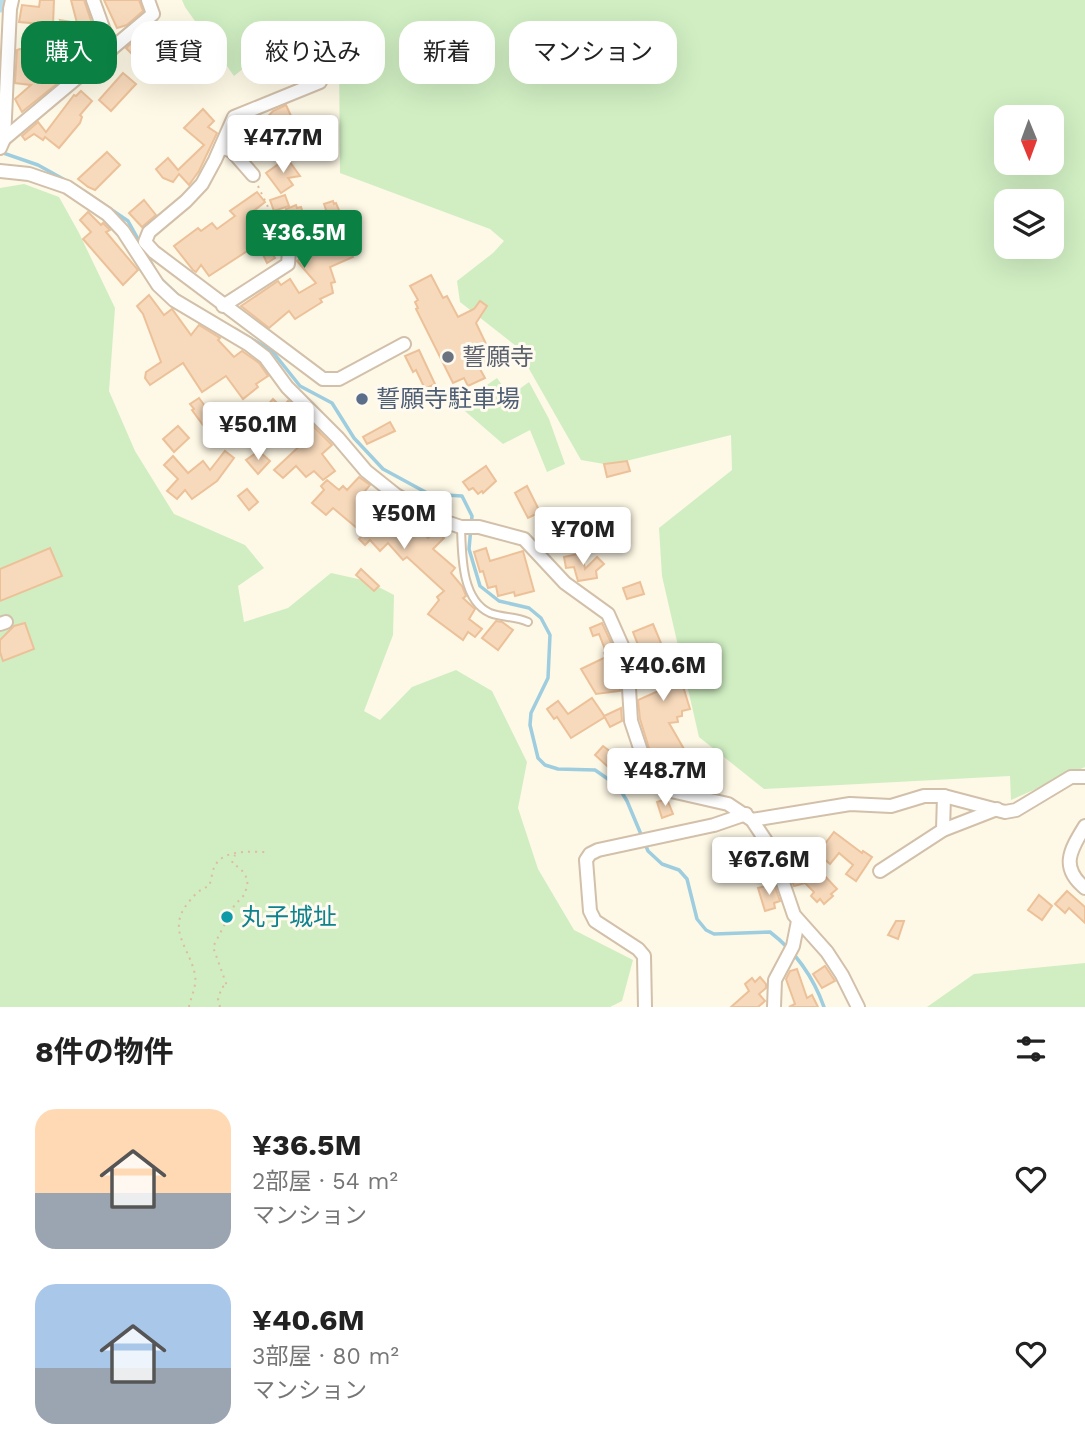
<!DOCTYPE html>
<html lang="ja">
<head>
<meta charset="utf-8">
<style>
  body { margin:0; font-family:"Work Sans","Noto Sans JP",sans-serif; background:#f2f2f2; color:#222; height:100vh; display:flex; flex-direction:column; font-size:26px; white-space:nowrap }
  * { box-sizing:border-box; margin:0 }
  p { font-size:23px; color:#767676 }
  .icon { flex:none; width:38px; height:38px; fill:none; stroke:currentColor; stroke-width:2; stroke-linecap:round; stroke-linejoin:round }
  .map { position:relative; height:1007px; overflow:hidden }
  .side { display:flex; flex-direction:column; background:#fff; flex:1 }
  .side>* { flex:none }
  .banner { position:absolute; left:21px; top:21px; width:700px; height:63px; display:flex; gap:14px }
  .needle { width:46px; rotate:179deg }
  .controls { position:absolute; left:994px; top:105px; display:grid; gap:14px }
  .controls a { display:grid; place-items:center; width:70px; height:70px; border-radius:14px; background:#fff; box-shadow:0 7px 28px #0002; font-size:35px }
  .price { position:absolute; translate:-50% -60px; padding:0 16px; border-radius:7px; background:#fff; color:#222; font-size:23px; line-height:46px; filter:drop-shadow(0 2px 4px #0008) }
  .price::after { content:''; position:absolute; left:50%; top:42px; width:21px; height:16px; margin-left:-10px; background:inherit; clip-path:polygon(0 0,100% 0,50% 100%) }
  .price.current { background:#0b8043; color:#fff }
  ul { padding:0; list-style:none }
  li { display:flex; align-items:center; gap:21px; height:175px; padding:0 35px }
  li span { display:grid; place-items:center; flex:none; width:196px; height:140px; border-radius:21px; color:#555 }
  li>.icon { margin-inline-start:auto }
  span .icon { width:84px; height:84px; fill:#fffc; stroke-width:1 }
  li b { font-size:30px }
  h2 { display:flex; justify-content:space-between; align-items:center; height:84px; padding:0 35px; font-size:30px }
  .chip { padding:0 24px; border-radius:21px; background:#fff; box-shadow:0 7px 28px #0002; font-size:24px; line-height:63px }
  .chip.current { background:#0b8043; color:#fff }
  .map>svg:first-child { display:block }
  .green { fill:#d0eec2; fill-rule:evenodd }
  .lines { fill:none; stroke-linecap:round; stroke-linejoin:round }
  .stream { stroke:#9dcdde; stroke-width:3.5 }
  .river { stroke:#b8deeb; stroke-width:19 }
  .building { fill:#f7d9bb; stroke:#ecc199; stroke-width:2 }
  .lane-casing { stroke:#d2c0aa; stroke-width:10 }
  .street-casing { stroke:#d2c0aa; stroke-width:16 }
  .path { stroke:#ddbd9d; stroke-width:2; stroke-dasharray:2 5; stroke-linecap:butt }
  .lane { stroke:#fff; stroke-width:6 }
  .street { stroke:#fff; stroke-width:12 }
  .worship-dot { fill:#6b7280; stroke:#fffaef; stroke-width:2.5 }
  .service-dot { fill:#5c6f8a; stroke:#fffaef; stroke-width:2.5 }
  .culture-dot { fill:#0f9aa8; stroke:#fffaef; stroke-width:2.5 }
  .labels { text-anchor:middle; stroke-width:6; stroke-linejoin:round; paint-order:stroke }
  .worship-label { font-size:24px; fill:#5b616d; stroke:#fffaef; text-anchor:start }
  .service-label { font-size:24px; fill:#4e5e75; stroke:#fffaef; text-anchor:start }
  .culture-label { font-size:24px; fill:#0d838f; stroke:#fffaef; text-anchor:start }
</style>
</head>
<body>
<div class="map">
<svg width="1085" height="1007" viewBox="0 0 1085 1007">
  <rect width="100%" height="100%" fill="#fef8e6"/>
  <!-- green -->
  <g class="green">
    <path d="M 182,0 L 1085,0 L 1085,767 L 1011,800 L 1010,776 L 764,789 L 699,737 L 662,576 L 659,528 L 732,470 L 731,435 L 610,465 L 581,460 L 516,346 L 460,302 L 457,281 L 493,253 L 504,241 L 490,229 L 340,173 L 339,53 L 296,26 L 234,76 L 185,7 ZM 1006,117 L 1052,117 L 1052,163 L 1006,163 ZM 1006,201 L 1052,201 L 1052,247 L 1006,247 Z"/>
    <polygon points="24,184 59,197 79,233 115,308 109,391 135,451 174,514 245,545 264,568 238,586 244,622 288,608 331,573 367,581 394,595 393,635 364,711 380,720 412,687 456,670 492,691 527,762 518,808 538,869 574,930 633,960 622,1001 610,1007 0,1007 0,188"/>
    <polygon points="497,378 510,396 529,382 549,419 565,464 547,472 530,430 503,444 458,405"/>
    <polygon points="1085,963 1085,1007 927,1007 974,974"/>
  </g>
  <g class="lines">
    <!-- stream -->
    <g class="stream">
      <polyline points="0,152 38,165 65,180"/>
      <polyline points="84,191 128,221 154,268"/>
      <polyline points="160,278 179,296 207,313"/>
      <path d="M 235,329 L 272,351 L 300,386 L 332,403 L 354,438 L 383,469 L 429,494 L 462,496 L 472,516 L 469,549 L 480,586 L 499,601 L 529,608 L 541,618 L 550,635 L 548,678 L 531,713 L 530,725 L 538,758 L 545,765 L 558,769 L 595,770 L 618,786 L 627,801 L 648,851 L 662,864 L 679,870 L 687,879 L 697,919 L 706,930 L 714,934 L 770,932 C 796,952 813,976 824,1007"/>
    </g>
    <!-- river -->
    <polyline class="river" points="0,3 1,0"/>
  </g>
  <!-- building -->
  <g class="building">
    <polygon points="40,0 54,0 53,25 19,22 22,5 39,7"/>
    <polygon points="71,0 84,0 100,47 90,55 87,45 74,51 60,20 77,23"/>
    <polygon points="104,0 139,0 143,11 127,25 117,28"/>
    <polygon points="148,29 158,39 138,60 126,48"/>
    <polygon points="20,49 46,53 44,71 64,74 64,78 22,112 15,99 31,85 15,83 17,50"/>
    <polygon points="123,73 136,84 111,111 99,100"/>
    <polygon points="81,91 92,101 80,115 82,117 80,123 59,148 45,137 43,140 34,134 25,140 22,136 38,122 46,132 74,95 76,96"/>
    <polygon points="286,105 297,129 279,138 259,159 253,153 249,157 240,146 273,111"/>
    <polygon points="203,109 214,121 208,127 217,133 199,171 189,185 179,174 173,182 163,178 156,169 168,158 178,170 204,145 184,128"/>
    <polygon points="107,152 120,165 95,190 88,187 78,179"/>
    <polygon points="287,158 300,176 288,178 293,185 281,193 266,173"/>
    <polygon points="257,192 265,202 251,213 263,227 257,232 275,258 267,263 258,244 209,276 201,265 196,272 193,270 174,246 198,228 201,231 212,223 217,229 235,216 230,211"/>
    <polygon points="285,195 289,206 274,211 270,200"/>
    <polygon points="144,200 156,215 142,227 129,213"/>
    <polygon points="333,201 334,204 336,203 341,215 345,214 348,224 328,231 334,247 347,242 353,257 330,267 335,282 331,283 333,293 320,299 322,302 295,319 289,311 269,328 241,306 278,281 281,285 290,279 299,293 316,283 297,261 326,233 296,243 286,209 296,205 297,208 301,207 306,223 312,221 313,224 329,219 324,204"/>
    <polygon points="88,212 101,225 103,223 110,230 106,232 138,270 123,285 83,239 91,232 80,220"/>
    <polygon points="431,275 443,298 447,296 458,317 474,309 480,301 487,306 476,323 487,346 490,345 497,360 480,369 485,378 468,386 464,378 453,383 416,309 418,308 415,302 418,300 410,286"/>
    <polygon points="149,295 164,315 172,309 191,335 199,325 220,338 218,340 234,357 242,351 259,363 268,376 256,384 258,387 243,399 226,376 202,392 183,363 150,385 145,378 146,372 161,362 143,314 137,306"/>
    <polygon points="419,350 435,384 425,389 416,370 413,372 405,356"/>
    <polygon points="199,398 213,417 203,425 192,410 194,409 190,404"/>
    <polygon points="273,399 282,408 288,401 332,445 322,454 335,471 323,480 314,471 306,477 296,466 283,478 274,470 305,441 283,418 276,426 270,420 267,423 258,416"/>
    <polygon points="390,422 395,431 367,444 363,437"/>
    <polygon points="178,426 189,438 174,452 163,439"/>
    <polygon points="225,451 234,458 217,481 192,499 185,490 177,499 167,491 178,479 164,465 173,456 188,473 203,461 210,470"/>
    <polygon points="259,451 270,461 258,474 246,460"/>
    <polygon points="627,461 630,471 607,477 604,464"/>
    <polygon points="486,466 496,481 483,493 482,491 478,494 473,488 469,490 463,482"/>
    <polygon points="359,477 370,485 360,497 372,508 383,496 392,503 380,515 406,540 418,528 428,538 437,531 444,538 433,549 455,568 451,573 462,586 466,596 463,598 475,609 469,619 482,629 475,637 468,632 463,640 428,614 439,600 437,597 444,591 407,557 403,560 388,543 380,551 370,540 365,545 359,539 364,534 333,508 326,515 312,503 324,490 321,486 327,480 339,490 343,486 347,490"/>
    <polygon points="527,486 540,512 528,518 515,493"/>
    <polygon points="247,489 258,502 249,510 238,496"/>
    <polygon points="50,548 62,576 0,601 0,569"/>
    <polygon points="486,548 490,561 523,551 534,591 515,596 514,592 498,596 496,586 488,588 483,571 480,572 474,552"/>
    <polygon points="582,553 585,569 597,557 604,564 596,571 597,578 578,581 574,567 566,568 564,557"/>
    <polygon points="361,569 379,586 374,591 356,575"/>
    <polygon points="640,582 644,594 627,599 623,588"/>
    <polygon points="496,621 502,622 513,630 498,650 482,638"/>
    <polygon points="25,623 34,649 3,661 0,652 0,640 14,626"/>
    <polygon points="602,623 616,653 620,691 596,694 581,669 606,657 604,653 606,652 599,634 593,636 590,628"/>
    <polygon points="653,624 665,653 667,652 672,668 677,667 690,709 682,711 682,716 677,717 678,722 669,723 688,756 692,754 699,765 690,771 688,767 675,775 662,754 652,758 640,719 638,700 674,684 650,687 643,649 640,650 633,632"/>
    <polygon points="592,698 605,717 571,738 557,717 554,719 547,709 558,701 568,714"/>
    <polygon points="621,708 622,721 610,727 604,716"/>
    <polygon points="603,746 627,764 624,758 632,753 636,764 617,775 595,755"/>
    <polygon points="667,799 673,814 662,818 657,802"/>
    <polygon points="834,832 862,853 863,851 872,857 856,881 846,874 853,865 839,853 830,864 813,849 819,842 824,845"/>
    <polygon points="795,846 800,867 807,857 837,889 831,894 833,896 824,904 820,899 817,902 811,896 814,892 805,883 794,886 779,850"/>
    <polygon points="774,884 780,901 774,903 775,908 765,911 758,888"/>
    <polygon points="1067,891 1085,907 1085,923 1069,908 1065,913 1055,904"/>
    <polygon points="1039,895 1052,906 1042,920 1028,910"/>
    <polygon points="896,921 904,921 898,939 888,935"/>
    <polygon points="825,966 835,981 822,988 813,974"/>
    <polygon points="797,969 807,998 812,995 818,1007 789,1007 795,1004 786,979 790,971"/>
    <polygon points="760,977 766,984 766,988 759,994 765,1001 758,1007 731,1007 749,991 745,984 752,978 755,982"/>
  </g>
  <g class="lines">
    <!-- lane casing -->
    <g class="lane-casing">
      <path id="lane" d="M 461,527 C 462,554 461,600 490,613 C 503,618 515,616 528,622"/>
    </g>
    <!-- street casing -->
    <g class="street-casing">
      <g id="street">
        <polyline points="93,0 111,50"/>
        <polyline points="320,82 234,117 215,160 202,184 186,201 149,232 145,242 154,252 323,379 339,379 404,344"/>
        <polyline points="4,139 153,14 148,0"/>
        <polyline points="221,147 232,151 253,175"/>
        <polyline points="0,148 4,139 10,9 12,0"/>
        <polyline points="0,171 29,174 67,187 107,214 123,231 158,285 174,300 248,344 265,357 287,387 338,438 366,471 396,495 437,519 461,527 479,527 524,539 565,583 608,614 624,650 628,672 631,721 645,763 659,783 671,791 728,804 752,820 766,841 779,871 794,915 827,952 842,975 858,1007"/>
        <polyline points="223,306 288,264 289,251 286,235"/>
        <polyline points="0,624 6,622"/>
        <polyline points="752,820 850,804 891,806 924,796 944,796 1005,812 1016,810 1071,777 1085,777"/>
        <path d="M 1085,826 C 1071,849 1059,867 1085,888"/>
        <polyline points="943,830 944,796"/>
        <polyline points="880,871 943,830 997,809"/>
        <polyline points="645,1007 644,956 638,949 595,921 590,911 586,860 590,854 598,850 714,825 746,814"/>
        <polyline points="774,1007 775,980 793,946 798,921"/>
      </g>
    </g>
    <!-- path -->
    <g class="path">
      <polyline points="258,186 278,228"/>
      <path d="M 189,1007 C 191,996 197,986 195,975 C 190,948 166,930 188,903 C 194,895 200,889 209,886 C 212,879 212,869 216,864 C 226,849 252,852 268,852"/>
      <polyline points="220,1007 218,999 222,987 227,986 213,947 234,906 245,894 248,880 241,869 232,863 235,855"/>
    </g>
    <!-- lane -->
    <use href="#lane" class="lane"/>
    <!-- street -->
    <use href="#street" class="street"/>
  </g>
  <!-- markers -->
  <circle class="worship-dot" cx="448" cy="357" r="7"/>
  <circle class="service-dot" cx="362" cy="399" r="7"/>
  <circle class="culture-dot" cx="227" cy="917" r="7"/>
  <g class="labels">
    <!-- worship labels -->
    <g class="worship-label">
      <text x="462" y="365">誓願寺</text>
    </g>
    <!-- service labels -->
    <g class="service-label">
      <text x="376" y="407">誓願寺駐車場</text>
    </g>
    <!-- culture labels -->
    <g class="culture-label">
      <text x="241" y="925">丸子城址</text>
    </g>
  </g>
</svg>
<div class="controls">
<a><svg class="needle" viewBox="-14 -14 28 28"><path d="M0-13l5 13h-10z" fill="#e53935"/><path d="M0 13l5-13h-10z" fill="#767676"/></svg></a>
<a><svg class="icon" aria-label="layers" viewBox="0 0 24 24"><path d="M12 4l9 5-9 5-9-5zM3 14l9 5 9-5"/></svg></a>
</div>
<b class="price" style="left:283px;top:175px">¥47.7M</b>
<b class="price current" style="left:304px;top:270px">¥36.5M</b>
<b class="price" style="left:258px;top:462px">¥50.1M</b>
<b class="price" style="left:404px;top:551px">¥50M</b>
<b class="price" style="left:583px;top:567px">¥70M</b>
<b class="price" style="left:663px;top:703px">¥40.6M</b>
<b class="price" style="left:665px;top:808px">¥48.7M</b>
<b class="price" style="left:769px;top:897px">¥67.6M</b>
<div class="banner">
<a class="chip current">購入</a>
<a class="chip">賃貸</a>
<a class="chip">絞り込み</a>
<a class="chip">新着</a>
<a class="chip">マンション</a>
</div>
</div>
<section class="side">
<h2>8件の物件<svg class="icon" aria-label="filters" viewBox="0 0 24 24"><path d="M4 7h16M4 17h16"/><circle cx="9" cy="7" r="2"/><circle cx="15" cy="17" r="2"/></svg></h2>
<ul>
<li><span style="background:linear-gradient(#ffd9b3 60%,#9aa5b1 0)"><svg class="icon" aria-label="home" viewBox="0 0 24 24"><path d="M3 11l9-7 9 7M6 9v11h12V9"/></svg></span><div><b>¥36.5M</b><p>2部屋 · 54 m²</p><p>マンション</p></div><svg class="icon" aria-label="heart" viewBox="0 0 24 24"><path d="M12 20l-8-8c-3-5 5-10 8-4 3-6 11-1 8 4z"/></svg></li>
<li><span style="background:linear-gradient(#a9c7e8 60%,#9aa5b1 0)"><svg class="icon" aria-label="home" viewBox="0 0 24 24"><path d="M3 11l9-7 9 7M6 9v11h12V9"/></svg></span><div><b>¥40.6M</b><p>3部屋 · 80 m²</p><p>マンション</p></div><svg class="icon" aria-label="heart" viewBox="0 0 24 24"><path d="M12 20l-8-8c-3-5 5-10 8-4 3-6 11-1 8 4z"/></svg></li>
</ul>
</section>
</body>
</html>
